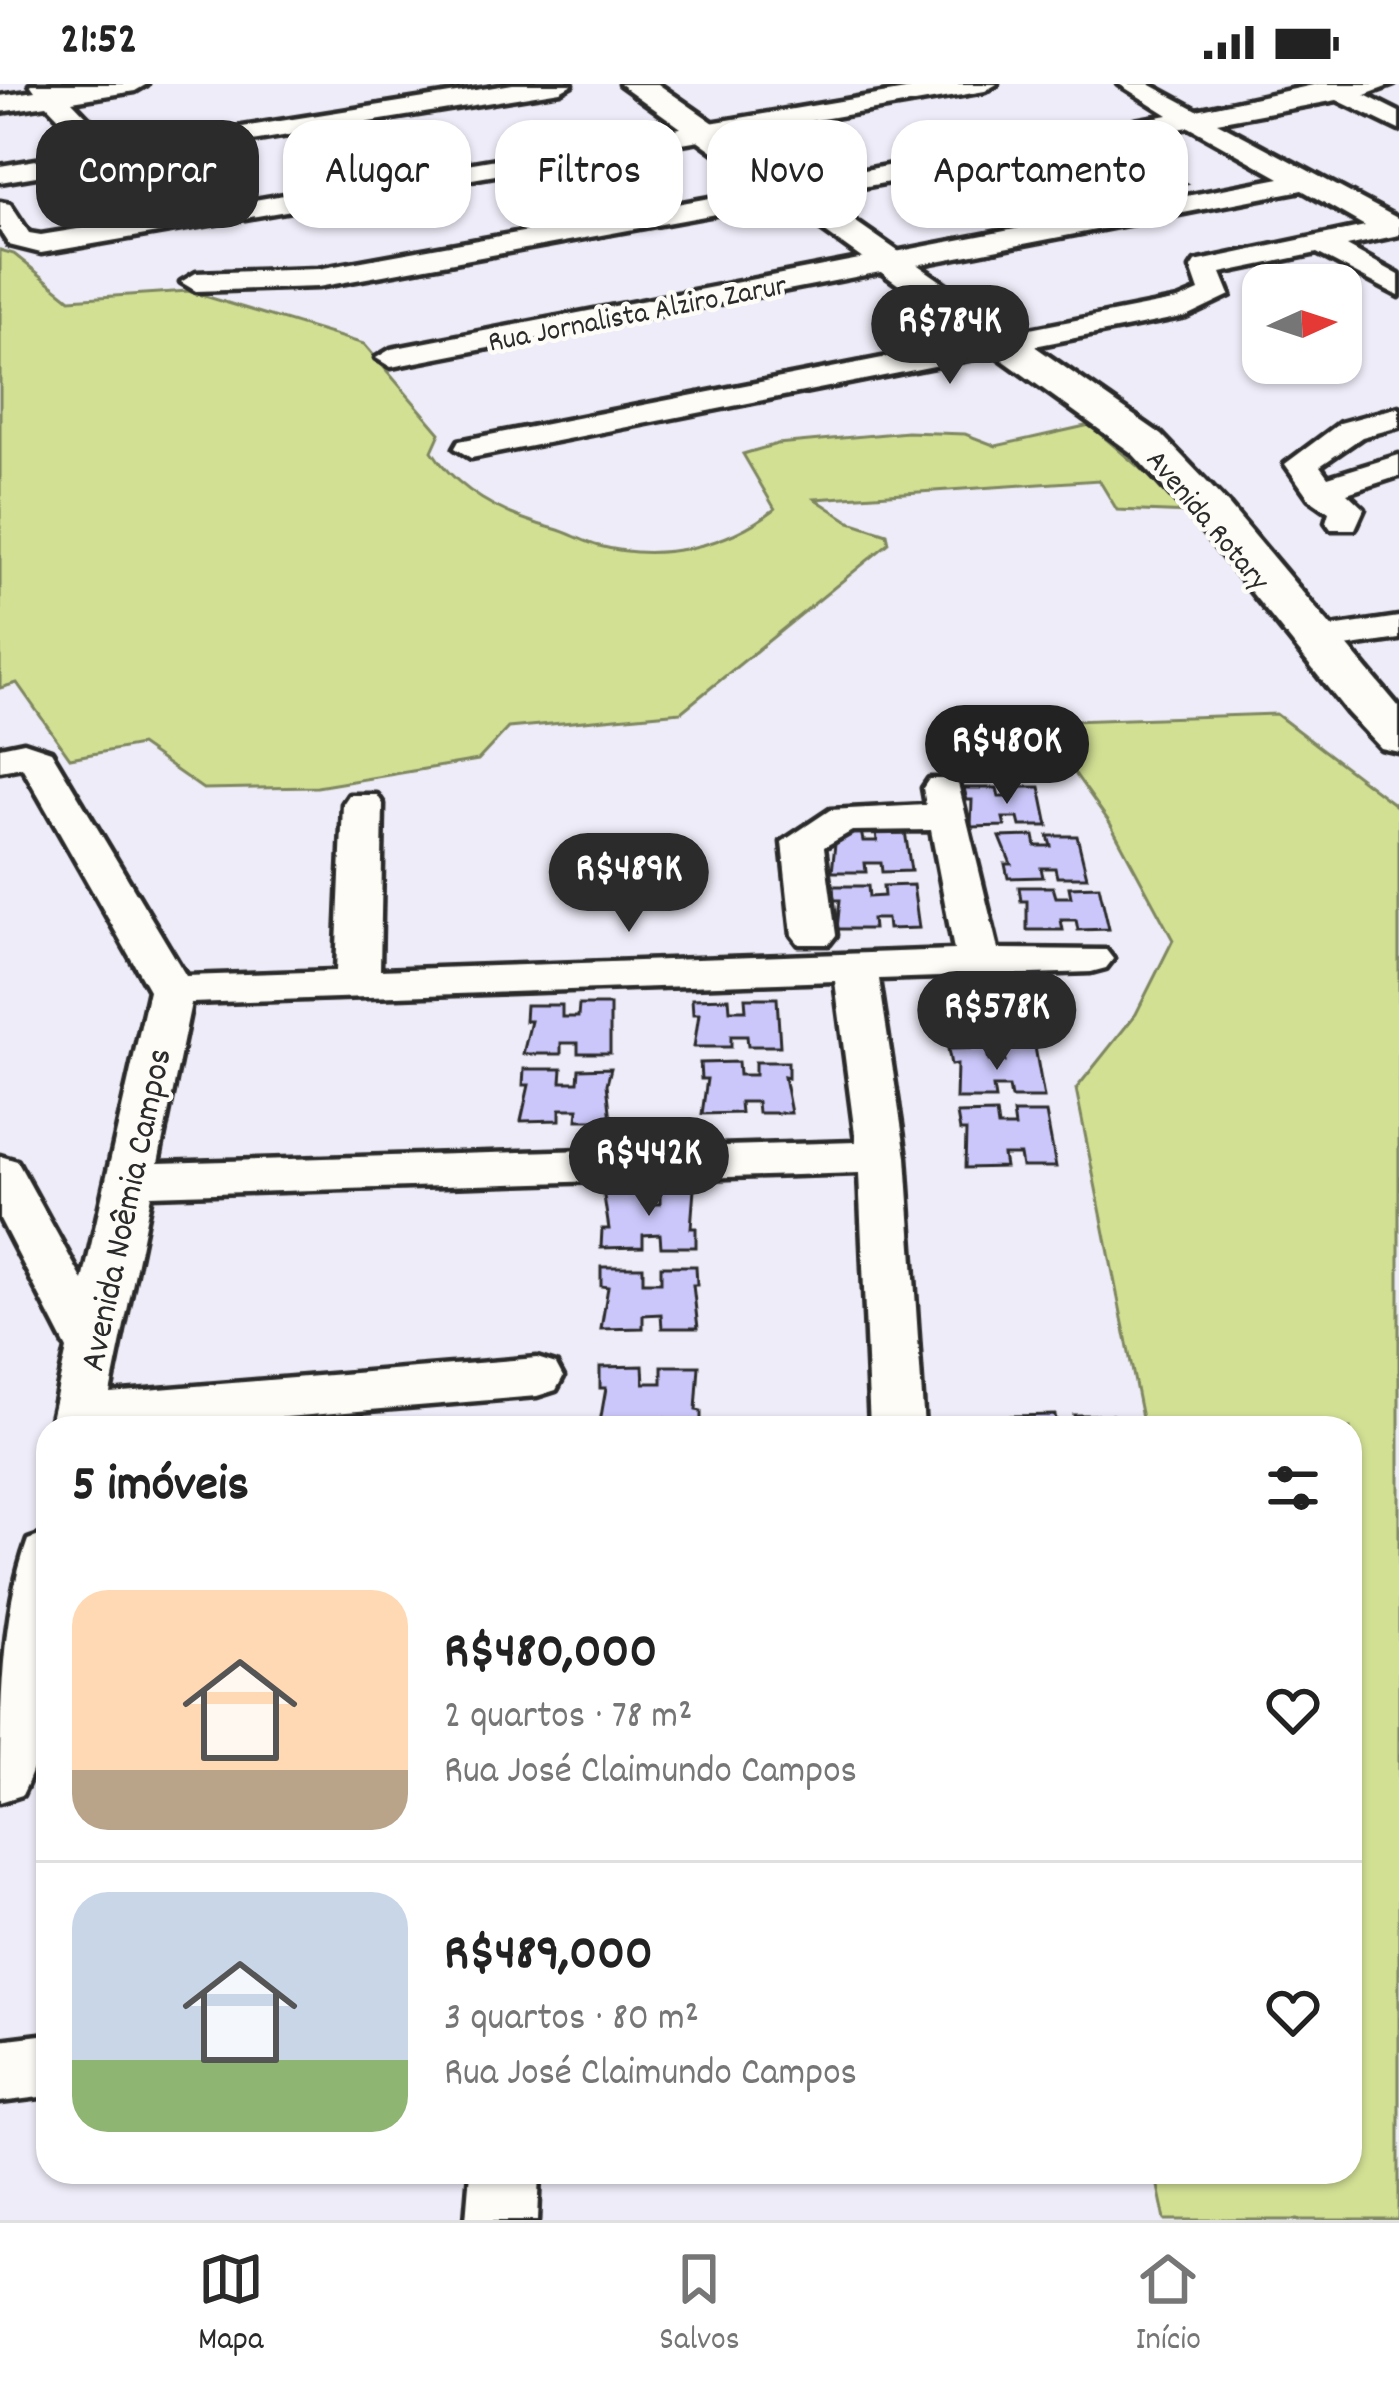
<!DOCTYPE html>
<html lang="pt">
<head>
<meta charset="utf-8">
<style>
  body { margin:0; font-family:Dekko,sans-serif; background:#f6f6f6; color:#222; height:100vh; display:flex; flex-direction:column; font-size:45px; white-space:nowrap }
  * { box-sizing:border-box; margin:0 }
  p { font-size:39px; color:#767676 }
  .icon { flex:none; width:66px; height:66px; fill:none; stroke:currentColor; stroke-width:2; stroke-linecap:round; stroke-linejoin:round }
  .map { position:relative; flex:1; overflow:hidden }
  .panel { position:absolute; left:36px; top:1332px; width:1326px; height:768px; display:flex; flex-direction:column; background:#fff; border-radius:36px; box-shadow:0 3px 9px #0004 }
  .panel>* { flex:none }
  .guide { position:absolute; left:36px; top:36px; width:1329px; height:108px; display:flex; gap:24px }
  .needle { width:78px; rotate:87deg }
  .fabs { position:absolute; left:1242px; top:180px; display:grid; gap:24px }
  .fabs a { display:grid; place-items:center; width:120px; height:120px; border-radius:24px; background:#fff; box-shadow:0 3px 9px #0004; font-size:60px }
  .price { position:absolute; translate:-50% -102px; padding:0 27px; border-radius:42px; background:#2b2b2b; color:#fff; font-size:39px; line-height:78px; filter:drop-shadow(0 3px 6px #0008) }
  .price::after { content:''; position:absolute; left:50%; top:72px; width:36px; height:27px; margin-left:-18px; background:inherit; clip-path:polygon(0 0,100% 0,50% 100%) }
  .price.active { background:#222; color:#fff }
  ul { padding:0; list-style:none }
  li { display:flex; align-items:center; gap:36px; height:300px; padding:0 36px }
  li+li { border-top:3px solid #e0e0e0 }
  li span { display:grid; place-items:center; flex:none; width:336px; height:240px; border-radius:36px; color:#555 }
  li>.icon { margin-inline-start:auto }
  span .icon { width:144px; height:144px; fill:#fffc; stroke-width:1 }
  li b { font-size:51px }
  h2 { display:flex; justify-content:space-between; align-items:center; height:144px; padding:0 36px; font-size:51px }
  .pill { padding:0 42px; border-radius:36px; background:#fff; box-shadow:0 3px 9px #0004; font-size:42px; line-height:108px }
  .pill.active { background:#2b2b2b; color:#fff }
  .status { display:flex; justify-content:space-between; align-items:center; height:84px; padding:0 60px; background:#fff; direction:ltr }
  .status svg { height:33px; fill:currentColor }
  .dock { display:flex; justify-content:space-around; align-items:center; height:168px; border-top:3px solid #e0e0e0; background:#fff; font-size:33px; color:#767676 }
  .dock a { display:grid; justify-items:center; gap:6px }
  .dock .active { color:#2b2b2b }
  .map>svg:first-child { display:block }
  .green { fill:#d2e094; stroke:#7e8660; stroke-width:3 }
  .building { fill:#cbc7fa; stroke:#2b2b2b; stroke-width:3 }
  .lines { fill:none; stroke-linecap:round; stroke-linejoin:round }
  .minor-casing { stroke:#2b2b2b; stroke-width:9 }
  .major-casing { stroke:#2b2b2b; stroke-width:9 }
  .minor { fill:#fdfcf7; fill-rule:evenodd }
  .major { fill:#fdfcf7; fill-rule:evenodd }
  .labels { text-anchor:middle; stroke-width:9; stroke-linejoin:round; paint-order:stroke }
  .far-street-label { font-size:30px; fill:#2b2b2b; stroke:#fdfcf7 }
  .street-label { font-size:36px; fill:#2b2b2b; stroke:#fdfcf7 }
</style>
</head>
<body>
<div class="status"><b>21:52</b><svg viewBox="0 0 49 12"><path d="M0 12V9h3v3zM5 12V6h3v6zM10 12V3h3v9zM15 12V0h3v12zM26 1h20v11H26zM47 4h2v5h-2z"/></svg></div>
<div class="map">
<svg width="1399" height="2136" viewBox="0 0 1399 2136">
  <rect width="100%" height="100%" fill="#eeecf8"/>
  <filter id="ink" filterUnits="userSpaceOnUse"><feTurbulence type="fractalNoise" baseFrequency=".00833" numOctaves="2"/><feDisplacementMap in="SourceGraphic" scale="24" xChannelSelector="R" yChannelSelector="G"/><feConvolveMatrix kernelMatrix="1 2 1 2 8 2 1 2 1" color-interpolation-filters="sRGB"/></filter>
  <g filter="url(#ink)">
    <!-- green -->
    <g class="green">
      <path d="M 0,166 L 14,170 L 70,215 L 188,207 L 364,260 L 440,349 L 432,367 C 460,410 506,432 555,445 C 570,449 584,458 599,462 C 660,478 726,463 775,425 L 743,370 L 777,360 L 907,348 L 965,350 L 996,362 L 1090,341 L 1192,429 L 1117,426 L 1099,396 L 815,415 L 850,438 L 887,450 L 889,459 L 681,628 L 508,644 L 478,676 L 317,703 L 203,705 L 140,661 L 70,674 L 17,599 L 0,604 Z"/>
      <polygon points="1276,630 1399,724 1399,2136 1165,2136 1155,2088 1350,2088 1350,1344 1144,1344 1076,1005 1136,930 1173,856 1110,739 1071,684 1010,639"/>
    </g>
    <!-- building -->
    <g class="building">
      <polygon points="1115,57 1145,74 1093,84 1066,67 1082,62 1098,70 1105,68 1096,60"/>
      <polygon points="826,72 851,88 811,95 787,79"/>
      <polygon points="1156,82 1186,99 1134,108 1105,92 1122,87 1138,95 1131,87"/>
      <polygon points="1012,703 1040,703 1048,742 1020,742 1018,734 1003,734 1005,742 971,743 972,716 967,716 964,704 997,704 999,713 1014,713"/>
      <polygon points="828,747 861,747 863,757 877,757 876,747 905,747 911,787 882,788 881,779 865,779 866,788 832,788 835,760 829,760"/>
      <polygon points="1034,752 1036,762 1051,762 1048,752 1077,752 1087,793 1057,793 1055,784 1041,784 1043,793 1008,794 1005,780 1011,780 1000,753"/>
      <polygon points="913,801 919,844 888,845 887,835 872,835 873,845 837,845 840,816 834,816 833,802 868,802 869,813 884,812 883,802"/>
      <polygon points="1099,802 1109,845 1078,846 1076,836 1061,836 1063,846 1027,846 1027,817 1021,817 1019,803 1053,803 1056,813 1071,813 1069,803"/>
      <polygon points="729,914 730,926 746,926 745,914 777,914 780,962 748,962 747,952 731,952 731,963 694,963 699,930 693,930 692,915"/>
      <polygon points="526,921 562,921 562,933 578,933 579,921 610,921 610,969 578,969 578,959 561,959 561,970 523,970 531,937 525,937"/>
      <polygon points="1035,963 1044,1014 1011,1014 1009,1003 993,1003 995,1015 956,1015 957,980 951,981 948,965 986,964 989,977 1005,977 1002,964"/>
      <polygon points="738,978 739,991 755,991 755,978 788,978 788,994 784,993 791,1029 758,1029 757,1018 740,1018 741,1029 702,1030 707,995 701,995 700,979"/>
      <polygon points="611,984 607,1000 611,1036 577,1036 578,1025 560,1025 560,1036 521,1037 529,1001 523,1001 524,985 562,985 561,998 578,998 579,985"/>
      <polygon points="996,1029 998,1043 1015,1043 1013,1029 1046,1029 1056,1083 1022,1083 1020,1071 1003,1071 1005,1083 965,1084 966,1047 960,1047 957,1030"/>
      <polygon points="660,1105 694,1105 691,1144 696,1144 696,1163 661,1163 660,1150 643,1151 643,1163 601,1164 602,1145 609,1145 603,1106 643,1106 643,1120 660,1120"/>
      <polygon points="661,1182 696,1182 697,1201 693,1201 698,1244 662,1244 661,1230 643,1231 643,1244 601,1245 608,1203 601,1202 601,1183 643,1183 643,1198 661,1198"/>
      <polygon points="643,1282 644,1299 662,1299 662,1282 699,1282 696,1326 701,1327 701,1344 663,1344 663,1334 644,1335 644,1344 599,1344 606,1304 600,1304 600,1283"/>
      <polygon points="1055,1331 1058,1344 1013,1344 1011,1332"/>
      <polygon points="1074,1331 1112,1331 1115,1344 1077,1344"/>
    </g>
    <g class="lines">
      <!-- minor casing -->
      <g class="minor-casing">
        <g id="minor">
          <polygon points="30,0 147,0 135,7 72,17 116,63 513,0 572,0 560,7 129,77 177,129 941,0 997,0 985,7 41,169 9,161 0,147 0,118 10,120 29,149 41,151 151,133 103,81 0,98 0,82 91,67 47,21 0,28 0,12 35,7"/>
          <polygon points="1119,0 1149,0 1197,26 1318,0 1394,0 1365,11 1399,28 1399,46 1337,16 1217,38 1399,135 1399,151 1347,162 1399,191 1399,212 1317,169 1221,189 1230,211 1186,232 471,374 455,364 459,357 1178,216 1199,207 1191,184 1195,178 1365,142 1302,106 391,283 376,274 391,265 1280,94 1189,43 318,203 196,207 181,198 196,189 318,185 1168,31"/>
          <polygon points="1399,323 1399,343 1362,353 1320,382 1328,393 1399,371 1399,392 1347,409 1364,425 1355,445 1331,445 1326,438 1329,428 1309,414 1285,380 1340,339"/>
          <polygon points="1399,533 1399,555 1311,568 1293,557 1311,546"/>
          <path d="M 24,658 L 51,667 L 186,892 L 336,887 L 343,720 L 349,711 L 377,711 L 383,720 L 380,886 L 954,866 L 931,746 L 852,747 L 824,763 L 836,851 L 829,860 L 799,860 L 792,851 L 782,758 L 830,726 L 926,721 L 923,704 L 929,695 L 957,695 L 998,865 L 1106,866 L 1113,875 L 1106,884 L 1091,888 L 879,895 L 906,1073 L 924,1344 L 870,1344 L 859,1089 L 151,1111 L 110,1309 L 537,1274 L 556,1280 L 563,1293 L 556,1306 L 537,1312 L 153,1344 L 49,1344 L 67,1265 L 0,1135 L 0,1072 L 17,1077 L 83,1197 L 149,906 L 22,683 L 0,687 L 0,663 ZM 835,897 L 856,1058 L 158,1079 L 191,919 Z"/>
          <path d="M 48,1449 C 48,1534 61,1633 22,1711 L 0,1718 C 0,1635 0,1532 28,1456 Z"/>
          <polygon points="48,1950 48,2012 0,2018 0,1956"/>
          <polygon points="470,2088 540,2088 538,2136 466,2136"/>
        </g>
      </g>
      <!-- major casing -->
      <g class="major-casing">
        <polygon id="major" points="620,0 658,0 1162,351 1229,421 1399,623 1399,668 1381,664 1348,629 1197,440 1132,369"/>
      </g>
      <!-- minor -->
      <use href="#minor" class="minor"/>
      <!-- major -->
      <use href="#major" class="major"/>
    </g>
  </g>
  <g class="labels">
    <!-- far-street labels -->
    <g class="far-street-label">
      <text transform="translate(637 228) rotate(-11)" y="10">Rua Jornalista Alziro Zarur</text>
      <text transform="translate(1209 435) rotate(50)" y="10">Avenida Rotary</text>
    </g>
    <!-- street labels -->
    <g class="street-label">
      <text transform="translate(123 1125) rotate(-78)" y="13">Avenida Noêmia Campos</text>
    </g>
  </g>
</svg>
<div class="fabs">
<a><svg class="needle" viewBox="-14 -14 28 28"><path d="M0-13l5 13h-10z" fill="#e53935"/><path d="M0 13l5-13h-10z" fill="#767676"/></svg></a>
</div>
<b class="price" style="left:950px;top:303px">R$784K</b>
<b class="price active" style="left:1007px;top:723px">R$480K</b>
<b class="price" style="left:629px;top:851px">R$489K</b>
<b class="price" style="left:997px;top:989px">R$578K</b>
<b class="price" style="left:649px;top:1135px">R$442K</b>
<div class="guide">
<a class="pill active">Comprar</a>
<a class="pill">Alugar</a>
<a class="pill">Filtros</a>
<a class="pill">Novo</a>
<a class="pill">Apartamento</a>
</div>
<section class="panel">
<h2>5 imóveis<svg class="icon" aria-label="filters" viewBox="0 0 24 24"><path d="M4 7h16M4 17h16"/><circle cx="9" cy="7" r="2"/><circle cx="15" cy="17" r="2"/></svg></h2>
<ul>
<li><span style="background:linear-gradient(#ffd9b3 75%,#b9a48a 0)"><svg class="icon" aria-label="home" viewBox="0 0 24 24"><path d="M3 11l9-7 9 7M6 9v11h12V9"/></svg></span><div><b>R$480,000</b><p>2 quartos · 78 m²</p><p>Rua José Claimundo Campos</p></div><svg class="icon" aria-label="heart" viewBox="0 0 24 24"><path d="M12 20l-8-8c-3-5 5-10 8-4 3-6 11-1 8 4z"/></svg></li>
<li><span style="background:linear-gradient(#c9d6e8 70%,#8fb573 0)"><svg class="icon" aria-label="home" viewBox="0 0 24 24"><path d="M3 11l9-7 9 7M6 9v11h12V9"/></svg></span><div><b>R$489,000</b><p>3 quartos · 80 m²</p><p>Rua José Claimundo Campos</p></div><svg class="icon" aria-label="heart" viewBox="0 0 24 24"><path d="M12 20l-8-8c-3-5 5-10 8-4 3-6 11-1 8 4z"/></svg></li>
</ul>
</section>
</div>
<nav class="dock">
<a class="active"><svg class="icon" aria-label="map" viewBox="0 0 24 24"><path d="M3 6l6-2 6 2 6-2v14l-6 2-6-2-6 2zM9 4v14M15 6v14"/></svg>Mapa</a>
<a><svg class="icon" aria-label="saved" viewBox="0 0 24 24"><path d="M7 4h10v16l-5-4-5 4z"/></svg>Salvos</a>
<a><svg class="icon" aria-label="home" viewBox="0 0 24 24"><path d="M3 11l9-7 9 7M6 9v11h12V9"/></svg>Início</a>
</nav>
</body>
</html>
